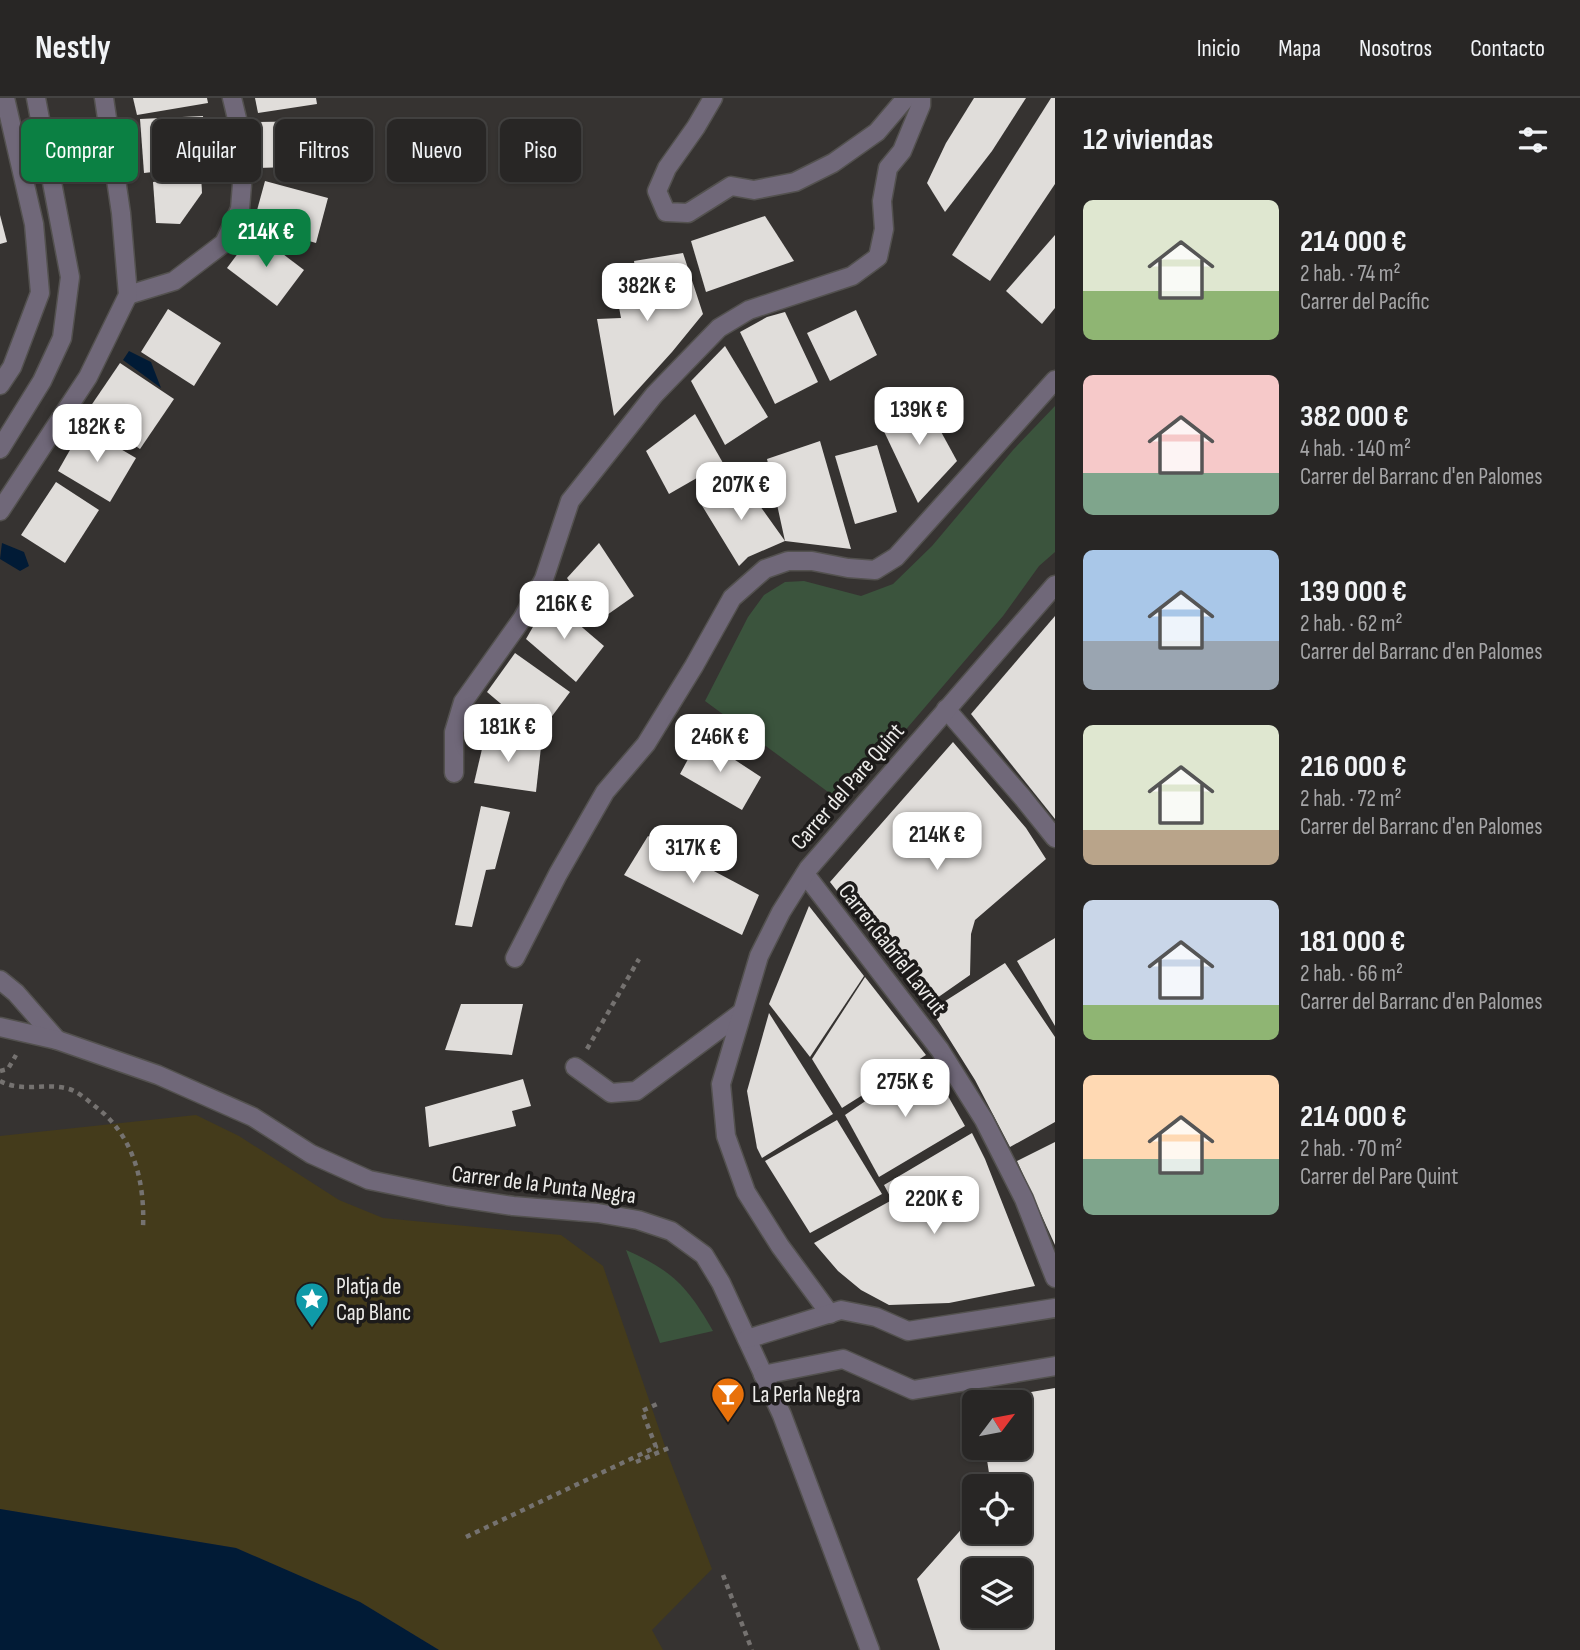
<!DOCTYPE html>
<html lang="es">
<head>
<meta charset="utf-8">
<style>
  body { margin:0; font-family:"Sofia Sans Condensed",sans-serif; background:#343232; color:#f1f3f6; height:100vh; display:flex; flex-direction:column; font-size:26px; white-space:nowrap }
  * { box-sizing:border-box; margin:0 }
  p { font-size:23px; color:#a5a5a7 }
  .icon { flex:none; width:38px; height:38px; fill:none; stroke:currentColor; stroke-width:2; stroke-linecap:round; stroke-linejoin:round }
  .map { position:relative; flex:1; overflow:hidden }
  .panel { display:flex; flex-direction:column; background:#282625; width:525px }
  .panel>* { flex:none }
  .guide { position:absolute; left:21px; top:21px; width:665px; height:63px; display:flex; gap:14px }
  .needle { width:46px; rotate:58deg }
  .fabs { position:absolute; left:962px; top:1292px; display:grid; gap:14px }
  .fabs a { display:grid; place-items:center; width:70px; height:70px; border-radius:10px; background:#282625; box-shadow:0 2px 5px #0004,0 0 0 2px #444342; font-size:35px }
  .price { position:absolute; translate:-50% -60px; padding:0 16px; border-radius:14px; background:#fff; color:#222; font-size:23px; line-height:46px; filter:drop-shadow(0 2px 4px #0008) }
  .price::after { content:''; position:absolute; left:50%; top:42px; width:21px; height:16px; margin-left:-10px; background:inherit; clip-path:polygon(0 0,100% 0,50% 100%) }
  .price.selected { background:#0b8043; color:#fff }
  ul { padding:0; list-style:none }
  li { display:flex; align-items:center; gap:21px; height:175px; padding:0 28px }
  li span { display:grid; place-items:center; flex:none; width:196px; height:140px; border-radius:10px; color:#555 }
  li>.icon { margin-inline-start:auto }
  span .icon { width:84px; height:84px; fill:#fffc; stroke-width:1 }
  li b { font-size:30px }
  h2 { display:flex; justify-content:space-between; align-items:center; height:84px; padding:0 28px; font-size:30px }
  .tag { padding:0 24px; border-radius:10px; background:#282625; box-shadow:0 2px 5px #0004,0 0 0 2px #444342; font-size:24px; line-height:63px }
  .tag.selected { background:#0b8043; color:#fff }
  header { display:flex; align-items:center; gap:42px; box-sizing:border-box; height:98px; padding:0 35px; background:#282625; border-bottom:2px solid #444342 }
  header strong { font-size:33px }
  nav { display:flex; gap:38px; margin-inline-start:auto; font-size:24px }
  main { display:flex; flex:1; min-height:0 }
  .map>svg:first-child { display:block }
  .green { fill:#3b543d }
  .sand { fill:#443b1b }
  .water { fill:#011b36 }
  .building { fill:#e0ddda; fill-rule:evenodd }
  .lines { fill:none; stroke-linecap:round; stroke-linejoin:round }
  .minor-casing { stroke:#53514f; stroke-width:21 }
  .path { stroke:#757270; stroke-width:4.5; stroke-dasharray:5 5; stroke-linecap:butt }
  .minor { stroke:#706879; stroke-width:18 }
  .labels { text-anchor:middle; stroke-width:7; stroke-linejoin:round; paint-order:stroke }
  .street-label { font-size:23px; fill:#edecea; stroke:#1d1b1a }
  .poi-label { font-size:23px; fill:#edecea; stroke:#1d1b1a; text-anchor:start }
</style>
</head>
<body>
<header>
<strong>Nestly</strong>
<nav><a>Inicio</a><a>Mapa</a><a>Nosotros</a><a>Contacto</a></nav>
</header>
<main>
<div class="map">
<svg width="1055" height="1552" viewBox="0 0 1055 1552">
  <rect width="100%" height="100%" fill="#363331"/>
  <!-- green -->
  <g class="green">
    <polygon points="1055,308 1055,454 1039,468 1003,518 843,705 705,603 748,519 764,497 785,484 804,483 861,498 893,486 932,448 1013,352"/>
    <path d="M 626,1152 C 673,1173 687,1188 713,1233 L 660,1245 Z"/>
  </g>
  <!-- sand -->
  <polygon class="sand" points="196,1017 239,1038 339,1102 383,1120 561,1137 603,1168 669,1360 712,1471 652,1532 663,1552 439,1552 360,1504 236,1450 0,1411 0,1038"/>
  <!-- water -->
  <g class="water">
    <polygon points="129,253 151,264 161,290 123,262"/>
    <polygon points="2,445 24,454 29,468 20,473 0,461"/>
    <polygon points="0,1411 236,1450 360,1504 439,1552 0,1552"/>
  </g>
  <!-- building -->
  <g class="building">
    <polygon points="133,0 207,0 208,5 137,17"/>
    <polygon points="255,0 316,0 317,6 258,15"/>
    <polygon points="974,0 1026,0 992,53 945,114 927,85 946,45"/>
    <polygon points="1051,0 1055,0 1055,86 990,183 952,157"/>
    <polygon points="203,18 206,68 144,75 140,21"/>
    <polygon points="323,23 324,68 257,70 257,24"/>
    <polygon points="201,76 202,95 180,126 156,125 153,84"/>
    <polygon points="265,83 328,100 316,145 253,127"/>
    <polygon points="0,117 7,144 0,146"/>
    <polygon points="765,118 794,163 706,194 691,143"/>
    <polygon points="254,134 304,172 277,208 227,170"/>
    <polygon points="1055,137 1055,210 1042,226 1006,193"/>
    <polygon points="683,155 703,216 672,254 614,318 597,221 621,220 614,183 637,182 634,163"/>
    <polygon points="168,211 221,245 194,288 141,254"/>
    <polygon points="856,212 877,257 830,283 807,235"/>
    <polygon points="785,214 818,284 775,306 740,234 767,219"/>
    <polygon points="725,248 768,319 725,347 691,283"/>
    <polygon points="120,265 174,301 140,351 86,315"/>
    <polygon points="922,299 957,363 918,405 880,325"/>
    <polygon points="695,316 723,365 669,396 646,353"/>
    <polygon points="83,329 136,360 110,404 58,373"/>
    <polygon points="820,343 851,451 785,443 767,361"/>
    <polygon points="877,347 897,414 855,426 835,358"/>
    <polygon points="740,380 785,443 748,459 739,468 701,406"/>
    <polygon points="56,384 99,412 65,465 21,437"/>
    <polygon points="599,445 634,498 597,524 567,480"/>
    <polygon points="549,501 604,548 576,584 526,541"/>
    <polygon points="1055,518 1055,721 971,616"/>
    <polygon points="515,555 570,594 538,637 487,594"/>
    <polygon points="486,634 541,649 536,694 474,685"/>
    <polygon points="700,639 761,679 742,712 680,676"/>
    <polygon points="953,644 1026,730 1046,761 975,822 971,836 970,877 927,907 830,784"/>
    <polygon points="481,708 510,714 495,771 486,772 472,829 455,827"/>
    <polygon points="648,738 759,797 742,837 624,777"/>
    <polygon points="809,808 864,878 810,959 769,906"/>
    <polygon points="1055,840 1055,928 1017,863"/>
    <polygon points="1005,865 1055,939 1055,1024 1010,1049 975,982 931,912"/>
    <polygon points="865,879 926,957 842,1010 812,961"/>
    <polygon points="461,906 523,906 512,957 445,952"/>
    <polygon points="769,915 833,1016 762,1060 757,1050 747,993"/>
    <polygon points="927,961 965,1028 879,1079 845,1017"/>
    <polygon points="523,981 531,1008 512,1013 516,1028 429,1049 425,1009"/>
    <polygon points="837,1022 882,1096 810,1135 765,1063"/>
    <polygon points="972,1035 985,1061 1035,1188 949,1205 889,1207 861,1192 838,1173 814,1145 892,1102 884,1087"/>
    <polygon points="1055,1044 1055,1147 1017,1063"/>
    <path d="M 1055,1290 L 1055,1552 L 940,1552 L 917,1481 L 975,1416 L 975,1433 L 1020,1433 L 1020,1388 L 991,1388 L 985,1349 L 1020,1349 L 1020,1304 L 982,1302 ZM 975,1472 L 1020,1472 L 1020,1517 L 975,1517 Z"/>
  </g>
  <g class="lines">
    <!-- minor casing -->
    <g class="minor-casing">
      <g id="minor">
        <polyline points="713,0 696,29 667,70 657,93 666,114 688,115 731,88 754,92 795,84 833,65 877,34 906,0"/>
        <polyline points="128,197 174,183 224,145 240,111 243,74 240,33 232,0"/>
        <polyline points="0,287 12,269 40,195 34,126 5,0"/>
        <polyline points="0,351 42,283 62,240 70,179 36,0"/>
        <polyline points="0,413 88,279 128,197 121,115 104,0"/>
        <polyline points="946,611 1023,700 1055,740"/>
        <polyline points="454,675 454,634 463,604 522,521 544,481 570,403 654,297 719,230 749,212 852,178 878,159 884,131 882,103 888,70 902,53 921,7 921,0"/>
        <polyline points="805,776 940,952 984,1022 1024,1101 1055,1180"/>
        <polyline points="515,860 558,776 605,694 646,646 694,568 732,500 765,471 788,463 812,463 848,470 875,472 896,459 1055,282"/>
        <polyline points="0,882 16,895 57,942"/>
        <polyline points="0,929 57,942 158,977 253,1019 311,1056 369,1082 447,1098 513,1108 598,1115 638,1122 671,1133 704,1157 721,1185 782,1317 870,1552"/>
        <polyline points="575,969 611,995 636,993 741,915"/>
        <polyline points="830,1216 780,1148 746,1094 726,1038 721,986 759,858 781,814 808,771 1055,487"/>
        <polyline points="747,1241 841,1212 876,1219 908,1233 1055,1210"/>
        <polyline points="763,1277 843,1261 913,1292 1055,1268"/>
      </g>
    </g>
    <!-- path -->
    <g class="path">
      <polyline points="587,951 639,861"/>
      <polyline points="0,973 8,971 16,957"/>
      <path d="M 0,983 C 22,995 46,984 69,991 C 79,994 88,1003 96,1009 C 134,1038 145,1084 143,1130"/>
      <polyline points="636,1364 671,1349"/>
      <polyline points="466,1439 656,1349 642,1313 657,1306"/>
      <polyline points="723,1477 752,1552"/>
    </g>
    <!-- minor -->
    <use href="#minor" class="minor"/>
  </g>
  <!-- icons -->
  <defs>
    <g id="sight-pin" transform="scale(1.75)"><path d="M0 17L-7.5 6A9.5 9.5 0 1 1 7.5 6Z" fill="#0f9aa8" stroke="#1d1b1a"/><path d="M0-6L1.8-2.2L6-1.7L2.9 1.2L3.7 5.4L0 3.3L-3.7 5.4L-2.9 1.2L-6-1.7L-1.8-2.2Z" fill="#fff"/></g>
    <g id="bar-pin" transform="scale(1.75)"><path d="M0 17L-7.5 6A9.5 9.5 0 1 1 7.5 6Z" fill="#e8710a" stroke="#1d1b1a"/><path d="M-6-5H6L.8 .8V4.5H3.5V6h-7V4.5H-.8V.8Z" fill="#fff"/></g>
  </defs>
  <g fill-rule="evenodd">
    <use href="#sight-pin" x="312" y="1201"/>
    <use href="#bar-pin" x="728" y="1296"/>
  </g>
  <g class="labels">
    <!-- street labels -->
    <g class="street-label">
      <text transform="translate(847 688) rotate(-49)" y="8">Carrer del Pare Quint</text>
      <text transform="translate(893 851) rotate(52)" y="8">Carrer Gabriel Lavrut</text>
      <text transform="translate(544 1086) rotate(7)" y="8">Carrer de la Punta Negra</text>
    </g>
    <!-- poi labels -->
    <g class="poi-label">
      <text x="336" y="1196">Platja de<tspan x="336" dy="26">Cap Blanc</tspan></text>
      <text x="752" y="1304">La Perla Negra</text>
    </g>
  </g>
</svg>
<div class="fabs">
<a><svg class="needle" viewBox="-14 -14 28 28"><path d="M0-13l5 13h-10z" fill="#e53935"/><path d="M0 13l5-13h-10z" fill="#a5a5a7"/></svg></a>
<a><svg class="icon" aria-label="locate" viewBox="0 0 24 24"><circle cx="12" cy="12" r="6"/><path d="M12 2v4M12 18v4M2 12h4M18 12h4"/></svg></a>
<a><svg class="icon" aria-label="layers" viewBox="0 0 24 24"><path d="M12 4l9 5-9 5-9-5zM3 14l9 5 9-5"/></svg></a>
</div>
<b class="price selected" style="left:266px;top:171px">214K €</b>
<b class="price" style="left:647px;top:225px">382K €</b>
<b class="price" style="left:919px;top:349px">139K €</b>
<b class="price" style="left:97px;top:366px">182K €</b>
<b class="price" style="left:741px;top:424px">207K €</b>
<b class="price" style="left:564px;top:543px">216K €</b>
<b class="price" style="left:508px;top:666px">181K €</b>
<b class="price" style="left:720px;top:676px">246K €</b>
<b class="price" style="left:937px;top:774px">214K €</b>
<b class="price" style="left:693px;top:787px">317K €</b>
<b class="price" style="left:905px;top:1021px">275K €</b>
<b class="price" style="left:934px;top:1138px">220K €</b>
<div class="guide">
<a class="tag selected">Comprar</a>
<a class="tag">Alquilar</a>
<a class="tag">Filtros</a>
<a class="tag">Nuevo</a>
<a class="tag">Piso</a>
</div>
</div>
<section class="panel">
<h2>12 viviendas<svg class="icon" aria-label="filters" viewBox="0 0 24 24"><path d="M4 7h16M4 17h16"/><circle cx="9" cy="7" r="2"/><circle cx="15" cy="17" r="2"/></svg></h2>
<ul>
<li><span style="background:linear-gradient(#dfe7d0 65%,#8fb573 0)"><svg class="icon" aria-label="home" viewBox="0 0 24 24"><path d="M3 11l9-7 9 7M6 9v11h12V9"/></svg></span><div><b>214 000 €</b><p>2 hab. · 74 m²</p><p>Carrer del Pacífic</p></div></li>
<li><span style="background:linear-gradient(#f6c9c9 70%,#7fa58c 0)"><svg class="icon" aria-label="home" viewBox="0 0 24 24"><path d="M3 11l9-7 9 7M6 9v11h12V9"/></svg></span><div><b>382 000 €</b><p>4 hab. · 140 m²</p><p>Carrer del Barranc d'en Palomes</p></div></li>
<li><span style="background:linear-gradient(#a9c7e8 65%,#9aa5b1 0)"><svg class="icon" aria-label="home" viewBox="0 0 24 24"><path d="M3 11l9-7 9 7M6 9v11h12V9"/></svg></span><div><b>139 000 €</b><p>2 hab. · 62 m²</p><p>Carrer del Barranc d'en Palomes</p></div></li>
<li><span style="background:linear-gradient(#dfe7d0 75%,#b9a48a 0)"><svg class="icon" aria-label="home" viewBox="0 0 24 24"><path d="M3 11l9-7 9 7M6 9v11h12V9"/></svg></span><div><b>216 000 €</b><p>2 hab. · 72 m²</p><p>Carrer del Barranc d'en Palomes</p></div></li>
<li><span style="background:linear-gradient(#c9d6e8 75%,#8fb573 0)"><svg class="icon" aria-label="home" viewBox="0 0 24 24"><path d="M3 11l9-7 9 7M6 9v11h12V9"/></svg></span><div><b>181 000 €</b><p>2 hab. · 66 m²</p><p>Carrer del Barranc d'en Palomes</p></div></li>
<li><span style="background:linear-gradient(#ffd9b3 60%,#7fa58c 0)"><svg class="icon" aria-label="home" viewBox="0 0 24 24"><path d="M3 11l9-7 9 7M6 9v11h12V9"/></svg></span><div><b>214 000 €</b><p>2 hab. · 70 m²</p><p>Carrer del Pare Quint</p></div></li>
</ul>
</section>
</main>
</body>
</html>
